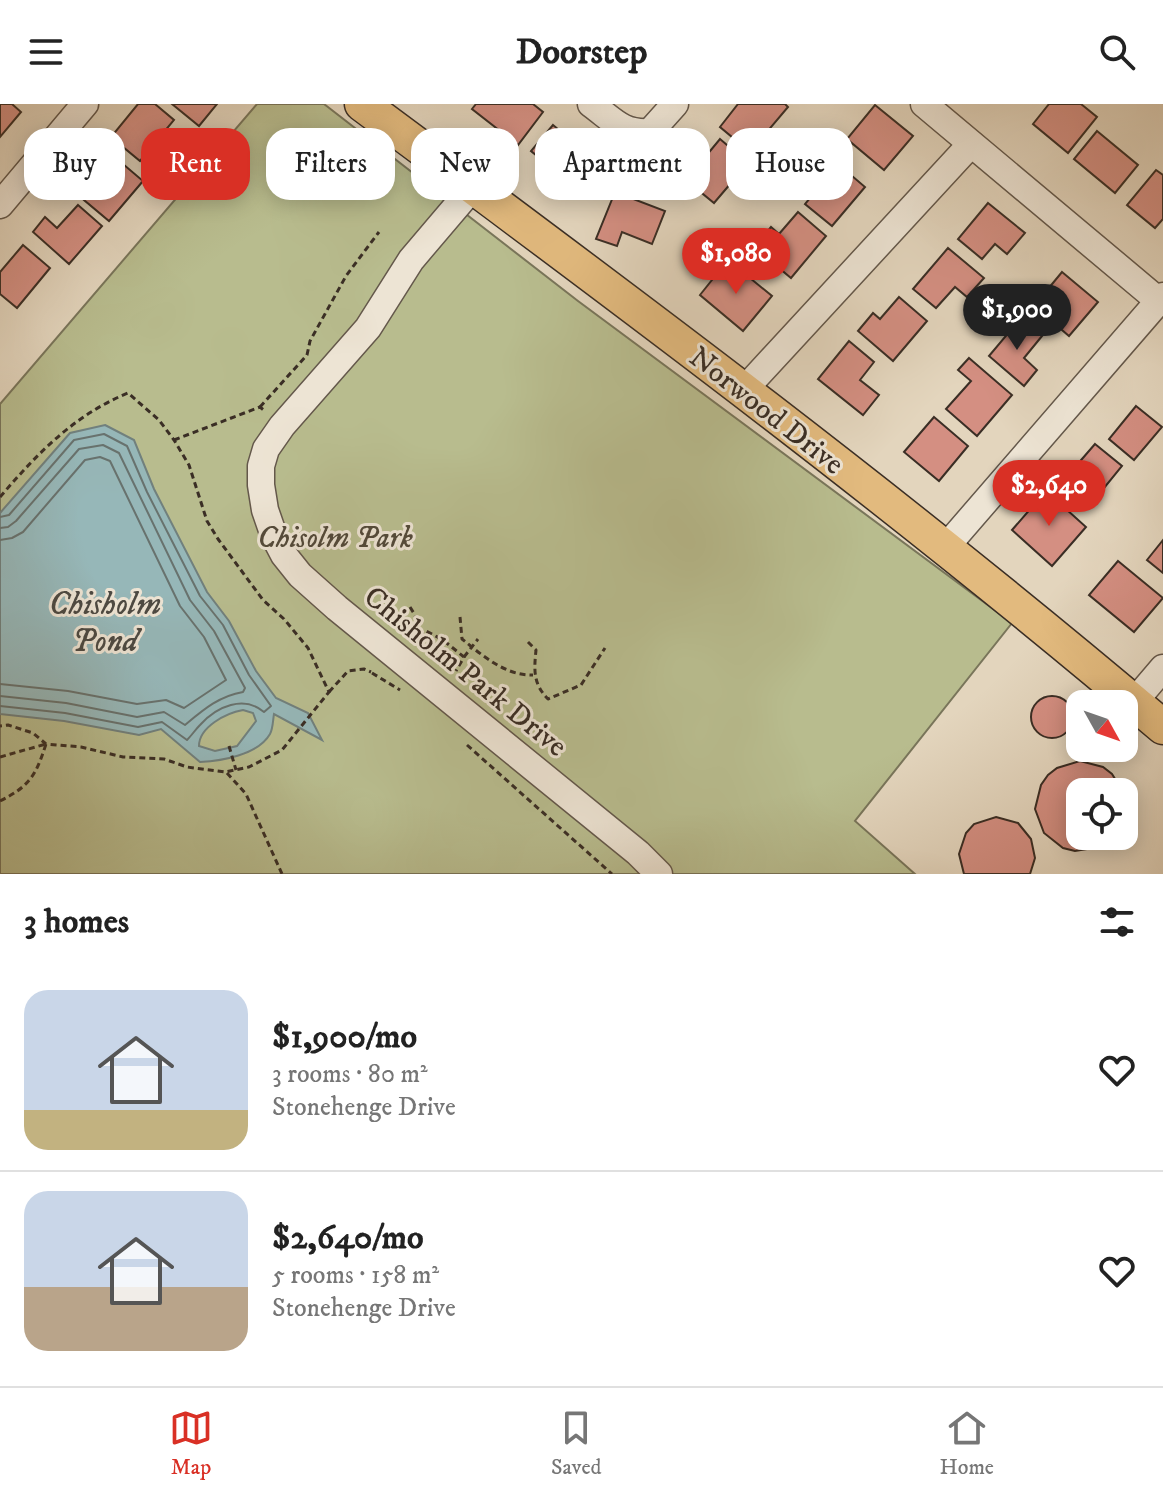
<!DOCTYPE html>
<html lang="en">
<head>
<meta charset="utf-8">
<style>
  body { margin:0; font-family:"IM FELL DW Pica",serif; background:#f6f6f6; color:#222; height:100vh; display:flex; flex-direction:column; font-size:30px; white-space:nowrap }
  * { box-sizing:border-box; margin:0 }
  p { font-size:26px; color:#767676 }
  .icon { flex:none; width:44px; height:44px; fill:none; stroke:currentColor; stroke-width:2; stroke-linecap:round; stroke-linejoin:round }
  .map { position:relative; height:770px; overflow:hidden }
  .sheet { display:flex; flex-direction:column; background:#fff; flex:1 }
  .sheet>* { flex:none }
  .guide { position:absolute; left:24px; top:24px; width:1116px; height:72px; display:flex; gap:16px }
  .needle { width:52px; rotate:130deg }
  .buttons { position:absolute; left:1066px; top:586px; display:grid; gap:16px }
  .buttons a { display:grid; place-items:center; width:72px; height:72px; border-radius:16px; background:#fff; box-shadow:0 4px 20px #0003; font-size:40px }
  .price { position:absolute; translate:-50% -68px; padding:0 18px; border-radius:28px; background:#d93025; color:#fff; font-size:26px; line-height:52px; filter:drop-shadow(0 2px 4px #0008) }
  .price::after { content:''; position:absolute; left:50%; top:48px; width:24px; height:18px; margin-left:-12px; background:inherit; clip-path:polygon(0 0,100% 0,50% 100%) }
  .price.on { background:#222; color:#fff }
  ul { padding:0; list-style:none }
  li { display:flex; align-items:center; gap:24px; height:200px; padding:0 24px }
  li+li { border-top:2px solid #e0e0e0 }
  li span { display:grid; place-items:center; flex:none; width:224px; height:160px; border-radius:24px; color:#555 }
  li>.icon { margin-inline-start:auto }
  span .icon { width:96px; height:96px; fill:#fffc; stroke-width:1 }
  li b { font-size:34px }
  h2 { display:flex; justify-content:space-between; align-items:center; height:96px; padding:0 24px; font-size:34px }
  .chip { padding:0 28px; border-radius:24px; background:#fff; box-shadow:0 4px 20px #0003; font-size:28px; line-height:72px }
  .chip.on { background:#d93025; color:#fff }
  header { display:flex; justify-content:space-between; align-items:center; height:104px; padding:0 24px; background:#fff; font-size:36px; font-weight:700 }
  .tab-bar { display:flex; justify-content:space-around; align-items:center; height:112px; border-top:2px solid #e0e0e0; background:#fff; font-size:22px; color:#767676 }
  .tab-bar a { display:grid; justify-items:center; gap:4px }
  .tab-bar .on { color:#d93025 }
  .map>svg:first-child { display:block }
  .green { fill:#b8bc8e; stroke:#79755a; stroke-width:2 }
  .water { fill:#96b7b8; stroke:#71807d; stroke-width:2; fill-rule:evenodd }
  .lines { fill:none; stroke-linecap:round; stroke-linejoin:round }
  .shore { stroke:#68726e; stroke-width:2 }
  .building { fill:#d48f82; stroke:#3a2e25; stroke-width:2 }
  .minor-casing { stroke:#64584b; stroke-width:29 }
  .major-casing { stroke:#3a2e25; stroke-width:37 }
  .path { stroke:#3a2e25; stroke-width:3; stroke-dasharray:6 4; stroke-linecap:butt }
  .minor { stroke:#ede4d4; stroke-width:26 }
  .major { stroke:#e2ba7e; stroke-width:34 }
  .labels { text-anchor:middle; stroke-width:6; stroke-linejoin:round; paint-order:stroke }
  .street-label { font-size:30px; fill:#3a2e25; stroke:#ede4d4 }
  .park-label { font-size:30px; font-style:italic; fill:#534a3a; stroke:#ede4d4 }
  .water-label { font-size:32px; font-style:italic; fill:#4c4942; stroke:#ede4d4 }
</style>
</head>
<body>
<header><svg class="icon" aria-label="menu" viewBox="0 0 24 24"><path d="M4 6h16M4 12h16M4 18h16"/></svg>Doorstep<svg class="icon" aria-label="search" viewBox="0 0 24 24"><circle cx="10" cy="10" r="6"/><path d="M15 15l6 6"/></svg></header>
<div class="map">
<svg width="1163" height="770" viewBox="0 0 1163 770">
  <rect width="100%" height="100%" fill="#e3d5bd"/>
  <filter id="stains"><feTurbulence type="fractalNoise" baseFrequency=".0025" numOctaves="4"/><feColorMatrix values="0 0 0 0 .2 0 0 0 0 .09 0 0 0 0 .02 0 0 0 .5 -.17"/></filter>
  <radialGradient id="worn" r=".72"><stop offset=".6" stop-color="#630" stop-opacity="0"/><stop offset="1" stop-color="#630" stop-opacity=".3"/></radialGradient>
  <!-- green -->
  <polygon class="green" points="257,0 324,0 578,197 1012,519 855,717 915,770 0,770 0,300"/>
  <!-- water -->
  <path class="water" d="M 105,321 L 134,336 L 154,385 L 207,488 L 229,517 L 256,567 L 276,594 L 308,609 L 322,636 L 274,610 C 273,615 273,625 270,630 C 258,651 221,657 200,658 L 161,625 L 139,631 L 64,617 L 0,610 L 0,409 L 70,329 ZM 243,606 L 253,609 L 256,617 L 237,642 L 215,647 L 199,642 C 199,623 226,609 243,606 Z"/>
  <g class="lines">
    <!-- shore -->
    <g class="shore">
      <path d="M 0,413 L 9,411 L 74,336 L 104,330 L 127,342 L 147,388 L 200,492 L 223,521 L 249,571 L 271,602 L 264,608 C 244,591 217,602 200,621 C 195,626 192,631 187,636 L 162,618 L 138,623 L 65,609 L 0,602"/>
      <path d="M 0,424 L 8,423 L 16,417 L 79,345 L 103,341 L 119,349 L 190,496 L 214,527 L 245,584 L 243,588 C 219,592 203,606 185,621 L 164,608 L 137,613 L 66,599 L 0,592"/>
      <polyline points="0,436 12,434 23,428 85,356 100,353 110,357 180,502 204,533 226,576 184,604 166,596 137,600 68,587 0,580"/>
    </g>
  </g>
  <!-- building -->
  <g class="building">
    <polygon points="0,0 12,0 21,8 0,33"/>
    <polygon points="138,0 155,0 174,16 140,57 111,33"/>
    <polygon points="172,0 217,0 199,22"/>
    <polygon points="476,0 533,0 543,8 518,41 472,5"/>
    <polygon points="738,0 785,0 788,3 750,48 720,23"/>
    <polygon points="1049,0 1081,0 1097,13 1068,49 1033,20"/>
    <polygon points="875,1 913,32 884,66 847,35"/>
    <polygon points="553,21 596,57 569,89 537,63 542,56 531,47"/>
    <polygon points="1097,27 1138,61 1115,89 1074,55"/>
    <polygon points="720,35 748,59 714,99 686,76"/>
    <polygon points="103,43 143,77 109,117 84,96 104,72 89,59"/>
    <polygon points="838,60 865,83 832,122 805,100"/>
    <polygon points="1156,66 1163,71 1163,115 1155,124 1127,101"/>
    <polygon points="615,88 665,107 652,140 622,128 617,142 596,135"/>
    <polygon points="988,99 1025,129 1007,150 995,140 982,155 958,135"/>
    <polygon points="78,101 102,122 69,160 33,128 45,113 57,124"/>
    <polygon points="798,108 826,132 791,174 754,143 771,123 779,130"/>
    <polygon points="23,141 50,164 17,204 0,190 0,168"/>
    <polygon points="948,144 984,174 967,193 955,183 936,204 913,185"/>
    <polygon points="728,156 772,192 743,227 700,191"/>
    <polygon points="1062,168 1098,198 1069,232 1034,202"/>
    <polygon points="899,193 927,217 893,257 858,227 873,209 880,215"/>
    <polygon points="1021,214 1042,232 1024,254 1037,266 1024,282 989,252"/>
    <polygon points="849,237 874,258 860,276 879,291 863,311 818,275"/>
    <polygon points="969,254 1012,291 977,332 946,305 971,277 958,266"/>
    <polygon points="1136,302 1162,323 1134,356 1109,335"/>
    <polygon points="934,313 968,342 939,377 904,348"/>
    <polygon points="1095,340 1122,362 1091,400 1063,377"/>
    <polygon points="1046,387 1086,423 1052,462 1012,426"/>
    <polygon points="1163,436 1163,469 1147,456"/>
    <polygon points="1118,457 1163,494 1134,528 1089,491"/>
    <circle cx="1052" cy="613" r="21"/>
    <polygon points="1080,657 1103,663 1112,670 1123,688 1080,688 1080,732 1114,732 1099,743 1075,747 1063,744 1044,729 1035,705 1041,681 1048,671 1057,664"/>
    <polygon points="996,713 1018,719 1031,735 1035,754 1030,770 964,770 959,750 966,729 974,720"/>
  </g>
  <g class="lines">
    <!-- minor casing -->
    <g class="minor-casing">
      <g id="minor">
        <path d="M 591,0 C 613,16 622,30 650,28 L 675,0"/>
        <polyline points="924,0 1159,197"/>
        <polyline points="473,83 411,156 368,224 282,322 266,345 261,362 261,381 265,406 274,432 284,451 300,471 337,504 638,749 659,770"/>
        <polyline points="0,101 85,0"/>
        <polyline points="743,287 971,40"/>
        <polyline points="945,444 1163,192"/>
        <polyline points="1134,598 1163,564"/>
      </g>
    </g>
    <!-- major casing -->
    <g class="major-casing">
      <path id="major" d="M 362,0 C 633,201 905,404 1163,623"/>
    </g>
    <!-- path -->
    <g class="path">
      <polyline points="260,303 307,251 310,237 346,172 379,128"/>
      <polyline points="174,336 260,303 266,308"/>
      <path d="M 0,393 C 37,350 74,311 128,289 L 159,316 L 174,336 L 189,361 L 207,417 L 218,435 L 263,496 L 284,515 L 308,544 L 329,588 L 282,646 L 249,663 L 225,668 L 187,663 L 164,655 L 123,653 L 81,643 L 46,640 L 33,629 L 8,621 L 0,622"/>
      <polyline points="410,503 415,511 419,529"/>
      <path d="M 460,513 L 462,535 C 483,552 506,572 533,571"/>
      <polyline points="409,536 426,527 443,536 464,553 456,567"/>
      <path d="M 528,538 L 536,546 C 534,566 533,580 548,595 L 581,581 L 605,544"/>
      <polyline points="464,553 478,535"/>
      <polyline points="372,569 400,586"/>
      <polyline points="329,588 348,567 364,565 371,568"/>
      <polyline points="467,641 612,770"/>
      <polyline points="229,642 236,666"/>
      <polyline points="0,653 46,640"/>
      <polyline points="227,669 246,690 282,770"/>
      <path d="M 0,697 C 30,682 36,671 46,640"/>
    </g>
    <!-- minor -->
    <use href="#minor" class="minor"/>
    <!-- major -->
    <use href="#major" class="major"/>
  </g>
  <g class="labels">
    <!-- street labels -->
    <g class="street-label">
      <text transform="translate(767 306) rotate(38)" y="10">Norwood Drive</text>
      <text transform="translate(466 567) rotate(39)" y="10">Chisholm Park Drive</text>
    </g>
    <!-- park labels -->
    <g class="park-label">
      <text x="335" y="443">Chisolm Park</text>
    </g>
    <!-- water labels -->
    <g class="water-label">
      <text x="105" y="510">Chisholm<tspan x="105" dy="37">Pond</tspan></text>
    </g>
  </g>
  <rect width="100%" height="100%" filter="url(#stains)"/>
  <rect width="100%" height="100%" fill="url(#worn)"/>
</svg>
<div class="buttons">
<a><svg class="needle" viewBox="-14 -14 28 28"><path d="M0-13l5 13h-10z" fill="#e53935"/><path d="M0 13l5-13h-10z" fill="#767676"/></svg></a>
<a><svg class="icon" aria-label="locate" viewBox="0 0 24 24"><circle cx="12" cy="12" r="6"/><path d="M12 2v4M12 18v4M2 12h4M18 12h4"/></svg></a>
</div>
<b class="price" style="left:736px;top:192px">$1,080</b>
<b class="price on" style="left:1017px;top:248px">$1,900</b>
<b class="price" style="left:1049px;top:424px">$2,640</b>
<div class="guide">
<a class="chip">Buy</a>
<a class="chip on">Rent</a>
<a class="chip">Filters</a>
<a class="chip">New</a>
<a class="chip">Apartment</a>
<a class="chip">House</a>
</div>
</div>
<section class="sheet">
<h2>3 homes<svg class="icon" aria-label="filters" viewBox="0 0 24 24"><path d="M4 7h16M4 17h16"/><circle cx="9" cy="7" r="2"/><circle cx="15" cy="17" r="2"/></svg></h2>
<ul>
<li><span style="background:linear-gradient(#c9d6e8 75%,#c2b280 0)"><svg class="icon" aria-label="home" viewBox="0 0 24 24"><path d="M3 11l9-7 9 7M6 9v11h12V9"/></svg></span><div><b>$1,900/mo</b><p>3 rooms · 80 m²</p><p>Stonehenge Drive</p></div><svg class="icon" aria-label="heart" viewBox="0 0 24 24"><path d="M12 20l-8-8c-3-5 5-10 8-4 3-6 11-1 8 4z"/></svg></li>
<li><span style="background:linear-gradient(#c9d6e8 60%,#b9a48a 0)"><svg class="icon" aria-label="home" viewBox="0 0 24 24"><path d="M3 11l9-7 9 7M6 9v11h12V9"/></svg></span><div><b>$2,640/mo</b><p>5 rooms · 158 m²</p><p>Stonehenge Drive</p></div><svg class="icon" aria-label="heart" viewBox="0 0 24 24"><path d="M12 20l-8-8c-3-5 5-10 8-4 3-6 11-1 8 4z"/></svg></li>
</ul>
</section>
<nav class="tab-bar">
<a class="on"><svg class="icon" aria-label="map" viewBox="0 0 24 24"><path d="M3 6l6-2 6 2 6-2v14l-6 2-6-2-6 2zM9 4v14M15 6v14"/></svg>Map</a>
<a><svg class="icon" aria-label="saved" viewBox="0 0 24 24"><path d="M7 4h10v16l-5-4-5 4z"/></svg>Saved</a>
<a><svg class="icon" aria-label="home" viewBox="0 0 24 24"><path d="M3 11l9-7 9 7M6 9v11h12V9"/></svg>Home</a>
</nav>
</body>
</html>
